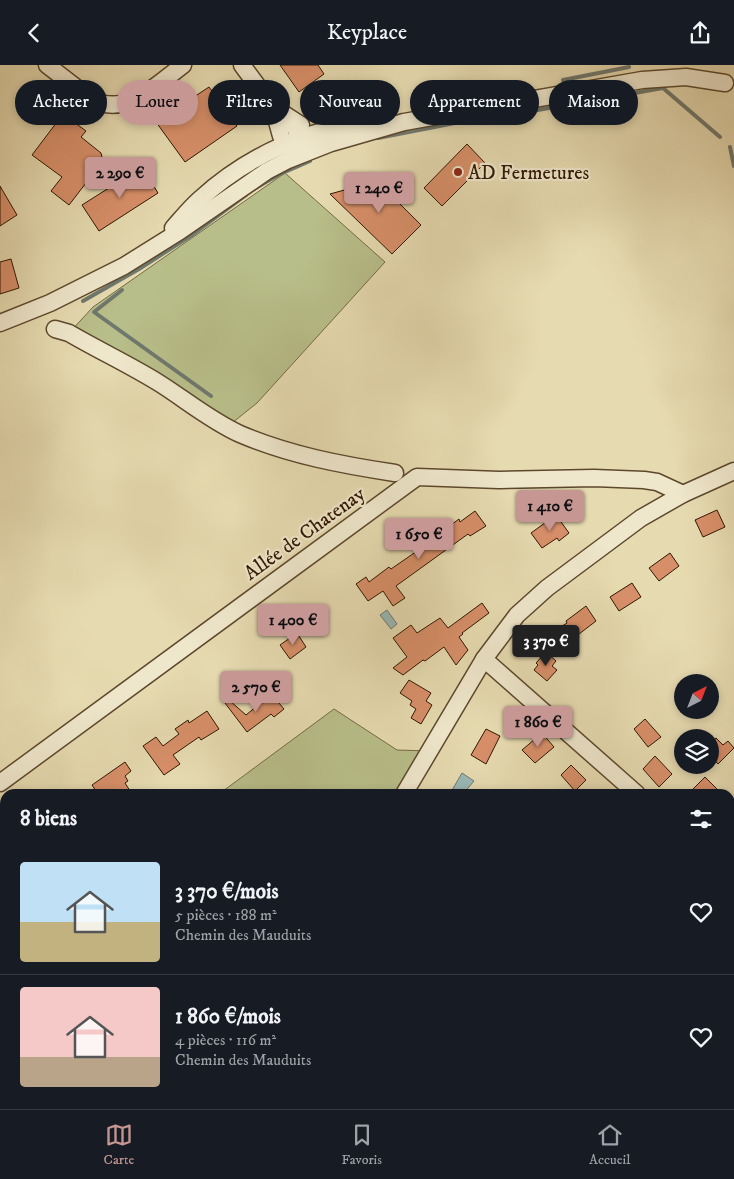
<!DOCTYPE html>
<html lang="fr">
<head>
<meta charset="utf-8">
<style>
  body { margin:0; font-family:"IM FELL DW Pica",serif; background:#20242c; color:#f1f3f6; height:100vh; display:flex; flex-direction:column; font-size:19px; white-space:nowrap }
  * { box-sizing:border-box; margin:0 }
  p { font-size:16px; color:#9ea1a6 }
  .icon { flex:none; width:28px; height:28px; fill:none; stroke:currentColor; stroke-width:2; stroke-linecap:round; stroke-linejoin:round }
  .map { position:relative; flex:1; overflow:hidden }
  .sheet { position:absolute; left:0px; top:724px; width:735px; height:321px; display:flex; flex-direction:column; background:#171b24; border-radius:15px 15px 0 0; box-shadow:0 2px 8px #0003 }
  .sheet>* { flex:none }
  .hud { position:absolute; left:15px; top:15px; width:705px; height:45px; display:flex; gap:10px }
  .needle { width:32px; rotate:42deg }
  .fabs { position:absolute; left:674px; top:609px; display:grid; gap:10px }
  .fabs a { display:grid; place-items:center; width:45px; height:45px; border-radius:50%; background:#171b24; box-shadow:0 2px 8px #0003; font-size:25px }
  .price { position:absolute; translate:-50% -42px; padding:0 11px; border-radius:5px; background:#c59692; color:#111; font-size:16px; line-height:32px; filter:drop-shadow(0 1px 2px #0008) }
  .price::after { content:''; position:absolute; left:50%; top:30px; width:15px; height:11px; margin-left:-8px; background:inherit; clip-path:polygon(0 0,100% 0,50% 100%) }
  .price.selected { background:#222; color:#fff }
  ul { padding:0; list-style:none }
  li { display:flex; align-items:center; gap:15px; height:125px; padding:0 20px }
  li+li { border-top:1px solid #363941 }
  li span { display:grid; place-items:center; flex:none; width:140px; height:100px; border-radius:5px; color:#555 }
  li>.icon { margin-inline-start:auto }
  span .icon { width:60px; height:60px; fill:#fffc; stroke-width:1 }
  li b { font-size:21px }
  h2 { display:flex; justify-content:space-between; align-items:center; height:60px; padding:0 20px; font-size:21px }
  .chip { padding:0 18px; border-radius:22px; background:#171b24; box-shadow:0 2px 8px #0003; font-size:18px; line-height:45px }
  .chip.selected { background:#c59692; color:#111 }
  header { display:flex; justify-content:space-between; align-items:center; height:65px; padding:0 20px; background:#171b24; font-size:22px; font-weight:600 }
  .menu { display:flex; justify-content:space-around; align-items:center; height:70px; border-top:1px solid #363941; background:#171b24; font-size:14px; color:#9ea1a6 }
  .menu a { display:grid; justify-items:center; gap:2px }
  .menu .selected { color:#c59692 }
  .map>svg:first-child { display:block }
  .green { fill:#b8be89; stroke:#746a44 }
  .water { fill:#9ab8b6; stroke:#6f786d }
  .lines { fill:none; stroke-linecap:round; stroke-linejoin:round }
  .stream { stroke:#6f786d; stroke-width:4 }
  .building { fill:#d78f69; stroke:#2f1700 }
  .minor-casing { stroke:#5d482c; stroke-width:19 }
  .minor { stroke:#efe7cc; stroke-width:16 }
  .poi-dot { fill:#8f2418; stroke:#efe7cc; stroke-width:2 }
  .labels { text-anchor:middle; stroke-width:4.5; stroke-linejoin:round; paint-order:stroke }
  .poi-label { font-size:20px; fill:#2f1700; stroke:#efe7cc; text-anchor:start }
  .street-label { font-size:20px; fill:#2f1700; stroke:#efe7cc }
</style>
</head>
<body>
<header><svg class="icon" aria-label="back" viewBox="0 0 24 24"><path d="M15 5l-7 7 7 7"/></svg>Keyplace<svg class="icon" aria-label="share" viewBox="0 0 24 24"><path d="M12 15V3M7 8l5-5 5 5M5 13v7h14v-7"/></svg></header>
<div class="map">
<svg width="734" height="1044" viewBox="0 0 734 1044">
  <rect width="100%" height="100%" fill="#e6dab0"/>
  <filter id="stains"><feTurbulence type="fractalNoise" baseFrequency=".004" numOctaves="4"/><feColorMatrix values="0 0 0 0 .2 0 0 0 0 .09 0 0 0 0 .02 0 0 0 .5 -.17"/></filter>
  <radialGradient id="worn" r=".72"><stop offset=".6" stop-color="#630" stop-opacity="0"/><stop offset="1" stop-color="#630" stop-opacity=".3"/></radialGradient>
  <!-- green -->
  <g class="green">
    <polygon points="285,108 385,197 257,338 227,362 69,268 93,242"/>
    <polygon points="334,644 397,685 430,686 404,729 219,729"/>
    <polygon points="5,886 5,926 0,916 0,890"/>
  </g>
  <!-- water -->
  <g class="water">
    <polygon points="387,545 397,559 391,564 380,550"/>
    <polygon points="462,708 474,716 463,729 454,729 451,727"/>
  </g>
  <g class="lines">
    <!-- stream -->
    <g class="stream">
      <polyline points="563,15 629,2"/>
      <polyline points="480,55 663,23 720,72"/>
      <polyline points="378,73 460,57"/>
      <polyline points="730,82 734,101"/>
      <polyline points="254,124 278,110 310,96"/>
      <polyline points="122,225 94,247 211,331"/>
      <polyline points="83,236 139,204 192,170 246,130"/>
    </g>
  </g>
  <!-- building -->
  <g class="building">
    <polygon points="280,0 318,0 324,9 299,27"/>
    <polygon points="209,22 237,61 185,97 156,57"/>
    <polygon points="63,49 86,66 81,72 101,88 103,96 69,140 51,126 62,112 32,90"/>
    <polygon points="467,79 485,98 442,141 424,123"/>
    <polygon points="142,102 158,128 99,166 82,140"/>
    <polygon points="373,112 421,160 392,189 330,129 366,119"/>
    <polygon points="0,121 17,150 0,161"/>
    <polygon points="11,194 19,223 0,229 0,197"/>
    <polygon points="717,445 725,462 703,472 695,455"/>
    <polygon points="475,446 486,461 470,471 468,469 396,521 405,533 393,541 383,526 368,536 356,519 366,512 369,517 389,502 391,504 420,484 418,481 434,470 435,472 459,454 460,457"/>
    <polygon points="556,450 569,468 559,476 557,473 542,483 531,468"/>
    <polygon points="670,488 679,501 659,516 649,503"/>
    <polygon points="632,518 641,532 619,546 610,532"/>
    <polygon points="482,538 489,548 462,568 463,569 459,572 468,585 456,600 444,582 425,596 423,595 403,610 393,603 407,592 393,573 411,560 417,568 440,553 448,563"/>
    <polygon points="586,541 596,556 570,576 559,563 567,558 566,556"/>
    <polygon points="297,568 306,582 290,594 280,580"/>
    <polygon points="546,587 556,596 552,601 557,605 547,616 534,605 538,600 536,598"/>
    <polygon points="409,615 431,628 426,636 432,640 421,659 411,653 416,644 410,640 412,636 400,628"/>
    <polygon points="273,631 284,644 274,652 271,649 247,667 225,638 229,635 246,650 262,637 263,638"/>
    <polygon points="207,646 219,664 201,675 199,672 173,690 180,699 164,710 143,681 156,672 163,681 179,669 175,664 188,655 189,658"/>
    <polygon points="645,654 661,672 648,682 634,664"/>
    <polygon points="486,664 500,671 486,699 471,690"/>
    <polygon points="542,668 554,682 535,698 522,685"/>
    <polygon points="716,673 723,680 728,676 734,683 718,699 710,690 710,678"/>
    <polygon points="655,691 672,709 659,722 643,704"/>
    <polygon points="125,697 131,706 125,711 128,716 125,718 132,729 98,729 92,720"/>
    <polygon points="571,700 586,715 575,726 561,710"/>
    <polygon points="705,712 722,729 688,729"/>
  </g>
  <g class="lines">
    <!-- minor casing -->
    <g class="minor-casing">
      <g id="minor">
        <path d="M 47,0 L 91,34 C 126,53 156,20 183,0"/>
        <polyline points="242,0 273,42 301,60"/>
        <polyline points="273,42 281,71"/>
        <polyline points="291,55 300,73 297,81"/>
        <path d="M 173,163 C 182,153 190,143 199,135 C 247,91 310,62 374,57"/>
        <polyline points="0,258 50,238 124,201 180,166 267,106 288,95 331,78 404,57 642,15 686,12 725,18"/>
        <path d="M 55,264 L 69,268 C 98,285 130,300 159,318 C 186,335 211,356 240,369 C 289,390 342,400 395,408"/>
        <polyline points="484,594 637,729"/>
        <polyline points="0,718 417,412 499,415 594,413 644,415 657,417 683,429"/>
        <polyline points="404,729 484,594 517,550 547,523 641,453 683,429 734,406"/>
        <polyline points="0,917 5,926"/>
        <polyline points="67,1040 69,1044"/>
        <polyline points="216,1044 218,1040"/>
      </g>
    </g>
    <!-- minor -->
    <use href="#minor" class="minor"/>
  </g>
  <!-- markers -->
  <circle class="poi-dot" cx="458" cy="107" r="5"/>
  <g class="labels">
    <!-- poi labels -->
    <g class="poi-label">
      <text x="468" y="114">AD Fermetures</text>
    </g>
    <!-- street labels -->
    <g class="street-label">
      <text transform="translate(304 468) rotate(-36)" y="7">Allée de Chatenay</text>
    </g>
  </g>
  <rect width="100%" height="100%" filter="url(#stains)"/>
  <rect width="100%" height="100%" fill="url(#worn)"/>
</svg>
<div class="fabs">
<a><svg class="needle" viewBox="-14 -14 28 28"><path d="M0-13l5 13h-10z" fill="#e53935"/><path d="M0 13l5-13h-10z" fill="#9ea1a6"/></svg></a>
<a><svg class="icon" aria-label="layers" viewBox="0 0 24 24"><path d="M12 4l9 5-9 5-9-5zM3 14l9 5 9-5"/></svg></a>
</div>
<b class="price" style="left:120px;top:134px">2 290 €</b>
<b class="price" style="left:379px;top:149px">1 240 €</b>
<b class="price" style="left:550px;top:467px">1 410 €</b>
<b class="price" style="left:419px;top:495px">1 650 €</b>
<b class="price" style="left:293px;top:581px">1 400 €</b>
<b class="price selected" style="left:546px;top:602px">3 370 €</b>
<b class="price" style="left:256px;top:648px">2 570 €</b>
<b class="price" style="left:538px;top:683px">1 860 €</b>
<div class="hud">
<a class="chip">Acheter</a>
<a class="chip selected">Louer</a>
<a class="chip">Filtres</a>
<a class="chip">Nouveau</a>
<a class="chip">Appartement</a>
<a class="chip">Maison</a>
</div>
<section class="sheet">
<h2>8 biens<svg class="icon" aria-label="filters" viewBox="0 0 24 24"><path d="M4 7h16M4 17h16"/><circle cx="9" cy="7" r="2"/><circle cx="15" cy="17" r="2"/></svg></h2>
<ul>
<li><span style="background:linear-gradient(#bfe0f5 60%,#c2b280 0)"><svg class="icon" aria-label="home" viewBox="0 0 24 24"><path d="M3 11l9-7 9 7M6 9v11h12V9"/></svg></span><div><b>3 370 €/mois</b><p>5 pièces · 188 m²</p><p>Chemin des Mauduits</p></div><svg class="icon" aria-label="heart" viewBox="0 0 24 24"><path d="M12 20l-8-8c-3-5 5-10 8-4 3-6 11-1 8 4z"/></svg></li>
<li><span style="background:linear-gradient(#f6c9c9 70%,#b9a48a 0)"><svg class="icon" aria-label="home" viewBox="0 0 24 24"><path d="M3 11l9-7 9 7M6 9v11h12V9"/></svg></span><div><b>1 860 €/mois</b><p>4 pièces · 116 m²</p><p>Chemin des Mauduits</p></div><svg class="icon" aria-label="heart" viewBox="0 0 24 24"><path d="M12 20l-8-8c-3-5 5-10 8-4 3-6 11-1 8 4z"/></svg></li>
</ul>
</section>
</div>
<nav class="menu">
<a class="selected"><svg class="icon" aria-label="map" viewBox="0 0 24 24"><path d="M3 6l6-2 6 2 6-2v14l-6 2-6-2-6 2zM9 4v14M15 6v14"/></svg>Carte</a>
<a><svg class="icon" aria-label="saved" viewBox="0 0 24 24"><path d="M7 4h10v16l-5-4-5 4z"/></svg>Favoris</a>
<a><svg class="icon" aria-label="home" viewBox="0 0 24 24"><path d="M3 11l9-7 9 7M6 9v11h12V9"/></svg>Accueil</a>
</nav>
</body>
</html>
